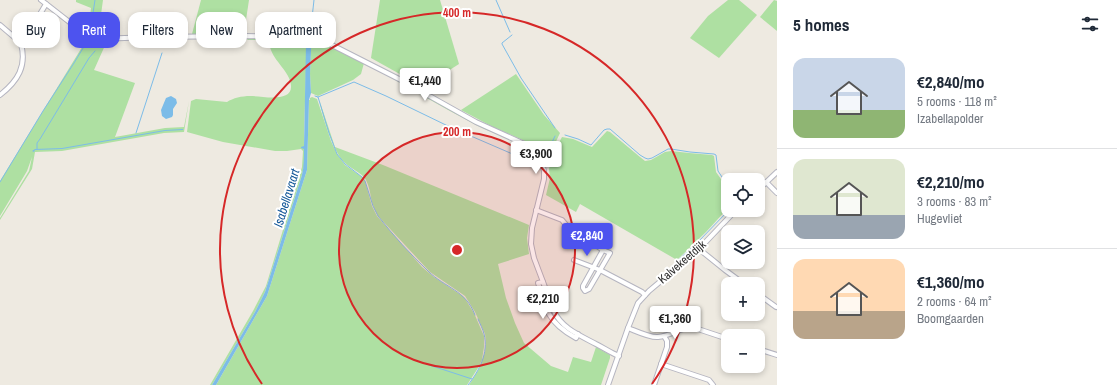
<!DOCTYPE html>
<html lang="en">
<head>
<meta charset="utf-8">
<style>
  body { margin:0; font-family:"Archivo Narrow",sans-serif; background:#f2f2f3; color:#1f2937; height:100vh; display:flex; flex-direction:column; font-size:15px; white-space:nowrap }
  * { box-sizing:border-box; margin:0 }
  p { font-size:13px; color:#747a83 }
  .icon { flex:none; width:22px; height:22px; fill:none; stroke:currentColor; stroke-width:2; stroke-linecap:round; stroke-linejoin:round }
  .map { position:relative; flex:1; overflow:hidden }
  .panel { display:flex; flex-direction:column; background:#fff; width:340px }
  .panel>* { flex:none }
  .top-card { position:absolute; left:12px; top:12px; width:380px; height:36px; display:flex; gap:8px }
  .controls { position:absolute; left:721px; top:173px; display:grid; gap:8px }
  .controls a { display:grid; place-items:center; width:44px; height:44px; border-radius:8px; background:#fff; box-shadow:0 2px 6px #0003; font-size:20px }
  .price { position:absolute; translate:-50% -34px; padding:0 9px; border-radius:4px; background:#fff; color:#222; font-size:13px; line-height:26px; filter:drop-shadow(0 1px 2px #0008) }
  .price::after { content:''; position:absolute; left:50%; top:24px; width:12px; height:9px; margin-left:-6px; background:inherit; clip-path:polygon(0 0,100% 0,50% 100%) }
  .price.selected { background:#4d53ef; color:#fff }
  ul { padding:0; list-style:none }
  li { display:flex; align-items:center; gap:12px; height:100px; padding:0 16px }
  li+li { border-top:1px solid #e0e1e3 }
  li span { display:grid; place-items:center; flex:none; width:112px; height:80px; border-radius:12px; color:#555 }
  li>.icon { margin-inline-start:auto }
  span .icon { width:48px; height:48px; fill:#fffc; stroke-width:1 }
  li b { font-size:17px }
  h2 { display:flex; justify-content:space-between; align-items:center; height:48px; padding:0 16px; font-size:17px }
  .pill { padding:0 14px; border-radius:12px; background:#fff; box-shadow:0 2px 6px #0003; font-size:14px; line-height:36px }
  .pill.selected { background:#4d53ef; color:#fff }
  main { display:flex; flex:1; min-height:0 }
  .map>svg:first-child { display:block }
  .green { fill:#aee0a2 }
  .water { fill:#7cbce8 }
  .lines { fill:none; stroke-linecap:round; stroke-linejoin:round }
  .stream { stroke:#7cbce8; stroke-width:1 }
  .street-casing { stroke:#b5b5c0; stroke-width:6 }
  .street { stroke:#fff; stroke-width:4 }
  .ring { fill:none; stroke:#d62828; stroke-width:2 }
  .labels { text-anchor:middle; stroke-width:4; stroke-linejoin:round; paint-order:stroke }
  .street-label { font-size:12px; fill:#2e2e2e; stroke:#fff }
  .water-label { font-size:13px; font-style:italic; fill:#165999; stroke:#fff }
  .centre { fill:#d62828; stroke:#fff; stroke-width:2 }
  .ring-label { font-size:12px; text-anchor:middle; font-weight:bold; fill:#d62828; stroke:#fff; stroke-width:4; stroke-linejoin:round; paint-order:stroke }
</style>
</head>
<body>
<main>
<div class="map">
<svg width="777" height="385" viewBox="0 0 777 385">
  <rect width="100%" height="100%" fill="#eeeae1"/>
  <!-- green -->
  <g class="green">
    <polygon points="76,0 103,0 98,36 88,32 91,8 76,2"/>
    <polygon points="201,0 249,0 244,33 192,34"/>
    <polygon points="380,0 440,0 459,64 423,87 371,58"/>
    <polygon points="728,0 739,0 757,15 719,58 690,38 708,16"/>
    <polygon points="774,0 777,1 777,31 760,17"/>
    <path d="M 249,38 L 305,39 L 307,40 L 304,132 L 304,166 L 302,175 L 265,292 L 255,312 L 212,385 L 210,385 L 253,311 L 266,286 L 302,167 L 303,151 L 301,149 L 287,151 L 275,151 L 223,142 L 187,132 L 191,101 L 196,99 L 227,102 C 233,98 242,96 250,96 C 264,96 300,105 289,78 C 283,65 269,56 269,40 L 247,40 Z"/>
    <polygon points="87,39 94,41 107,41 94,70 135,83 115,137 165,128 184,127 189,101 184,132 164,133 62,151 35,152 32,169 0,220 0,218 29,171 32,157 27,171 0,216 0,181"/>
    <path d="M 311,40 L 325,43 L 528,148 L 535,154 L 535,156 C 519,141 496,135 476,125 C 438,105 401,83 364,63 L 361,74 L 353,80 L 318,96 L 311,93 L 310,74 Z"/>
    <polygon points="516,74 544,115 560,133 551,152 546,157 544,154 527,142 491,126 461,110"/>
    <polygon points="312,97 317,99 331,141 337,154 345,165 362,177 365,181 372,206 377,216 422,267 434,277 464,297 474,313 484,336 484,347 482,360 478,368 467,385 216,385 267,296 307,170 309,100 310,100 310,98"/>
    <path d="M 320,102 L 335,147 L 383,165 L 529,225 L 527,238 L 529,254 L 498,264 L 506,298 L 515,323 L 524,343 L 551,366 L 568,372 L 573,357 L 591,362 L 596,347 L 610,355 L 610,358 L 601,385 L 469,385 L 479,369 L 485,352 L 486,342 L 485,334 L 475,312 L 465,296 L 430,272 L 378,216 C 375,210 372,204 371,198 C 370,192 369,186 366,180 C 361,172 351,169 344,162 C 335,155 321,113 320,102 Z"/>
    <polygon points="607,131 610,132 640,157 645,161 651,160 665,152 671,151 689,153 712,155 714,156 716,172 728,189 728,208 706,232 677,260 580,204 576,212 546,195 550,178 549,169 552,156 562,137 573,139 592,147"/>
  </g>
  <!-- water -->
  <g class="water">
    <path d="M 309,27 L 312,28 L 310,74 L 311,93 L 309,100 L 307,170 L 267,296 L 216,385 L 212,385 L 255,312 L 265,292 L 302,175 C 304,166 304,158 304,149 L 301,148 L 301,147 L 304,146 L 306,44 Z"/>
    <polygon points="171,96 176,99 177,103 173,109 173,115 172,117 166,119 162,116 161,110 166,98"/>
    <polygon points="183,129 183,130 165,131 62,149 35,150 34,152 32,151 35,149 62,148 165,130"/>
  </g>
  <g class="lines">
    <!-- stream -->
    <g class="stream">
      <polyline points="496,0 510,32"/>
      <polyline points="311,27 314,0"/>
      <polyline points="90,33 95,0"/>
      <polyline points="512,35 502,43 502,44 521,78 555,128"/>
      <path d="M 315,96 L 318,97 L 329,133 L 337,154 L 345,164 L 362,177 L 365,181 L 373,206 L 378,216 C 393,235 410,254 428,271 C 445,288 466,290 475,315"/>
      <polyline points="318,97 354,82 386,96 450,127 531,162 534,162 536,159"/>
      <polyline points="136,133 162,53"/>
      <polyline points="565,135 578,139 591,145 604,130 607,129 610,129 640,155 645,158 648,159 652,158 668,149 671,149 690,152 714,154 716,155 718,171 728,186"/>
      <polyline points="37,149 37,143 40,139 89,58 95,51"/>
      <polyline points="548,151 555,136"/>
      <polyline points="0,182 43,111 74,63 88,40"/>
      <polyline points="676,262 696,244 729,210"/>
      <polyline points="417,361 472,379"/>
      <path d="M 468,385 C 479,371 489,353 484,334 C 483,329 480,324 478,319"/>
    </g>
    <!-- street casing -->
    <g class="street-casing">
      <g id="street">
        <path d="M 41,0 L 86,35 L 97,39 L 153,37 L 245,36 L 305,37 L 322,40 L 401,80 L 476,122 L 529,146 L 539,156 L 542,163 L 544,171 L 544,179 L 532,228 L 531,244 L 534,258 L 554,311 C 561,328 581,336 596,344 C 604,348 611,353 619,356"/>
        <polyline points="0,25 14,37 21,44"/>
        <path d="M 0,95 C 18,81 27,66 21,44 L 28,40 L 40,31 L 40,14 L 46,4"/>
        <polyline points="766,182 777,193"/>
        <polyline points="758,190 777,172"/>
        <polyline points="536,210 562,220 572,232 582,236 603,250 610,253 589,289 585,291 583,288 583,286 603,250"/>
        <polyline points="699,249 725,270 744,284"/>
        <polyline points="574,260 600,270 642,292 645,295"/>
        <path d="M 543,282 L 538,283 L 549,314 C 555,325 565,332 576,338 L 578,334"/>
        <polyline points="758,294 776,307"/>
        <path d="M 628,328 C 636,331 650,338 658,337 C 670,336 680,328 692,327 L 728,339"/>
        <polyline points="758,349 777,355"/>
        <polyline points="661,364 709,380 713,385"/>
        <polyline points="608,385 628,328 638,303 649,291 699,249 736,210"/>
        <polyline points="654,385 667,347 667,341 664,336"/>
      </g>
    </g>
    <!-- street -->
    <use href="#street" class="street"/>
  </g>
  <!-- distance rings -->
  <circle cx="457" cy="250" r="118" fill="#d62828" fill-opacity=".12"/>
  <g class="ring">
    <circle cx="457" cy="250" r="118"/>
    <path d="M262 384A237 237 0 1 1 652 384"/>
  </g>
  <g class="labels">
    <!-- street labels -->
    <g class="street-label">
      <text transform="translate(682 262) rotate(-41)" y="4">Kalvekeetdijk</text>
    </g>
    <!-- water labels -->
    <g class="water-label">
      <text transform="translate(286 198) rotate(-73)" y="5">Isabellavaart</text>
    </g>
  </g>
  <circle cx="457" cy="250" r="6" class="centre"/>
  <g class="ring-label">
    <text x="457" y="17">400 m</text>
    <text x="457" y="136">200 m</text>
  </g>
</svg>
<div class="controls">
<a><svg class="icon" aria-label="locate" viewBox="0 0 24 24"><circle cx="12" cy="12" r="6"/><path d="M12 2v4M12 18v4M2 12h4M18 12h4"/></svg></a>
<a><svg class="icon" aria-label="layers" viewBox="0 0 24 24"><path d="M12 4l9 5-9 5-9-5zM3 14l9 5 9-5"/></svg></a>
<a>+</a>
<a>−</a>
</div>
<b class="price" style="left:425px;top:102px">€1,440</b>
<b class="price" style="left:536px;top:175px">€3,900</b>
<b class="price selected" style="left:587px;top:257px">€2,840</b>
<b class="price" style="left:543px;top:320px">€2,210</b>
<b class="price" style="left:675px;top:340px">€1,360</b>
<div class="top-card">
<a class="pill">Buy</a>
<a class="pill selected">Rent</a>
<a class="pill">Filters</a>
<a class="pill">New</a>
<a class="pill">Apartment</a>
</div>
</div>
<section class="panel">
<h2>5 homes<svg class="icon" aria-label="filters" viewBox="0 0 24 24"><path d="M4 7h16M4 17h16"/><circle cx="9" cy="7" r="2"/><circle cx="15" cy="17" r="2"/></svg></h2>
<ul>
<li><span style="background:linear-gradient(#c9d6e8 65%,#8fb573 0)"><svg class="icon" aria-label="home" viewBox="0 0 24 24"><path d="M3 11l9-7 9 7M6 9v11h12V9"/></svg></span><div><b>€2,840/mo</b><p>5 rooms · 118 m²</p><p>Izabellapolder</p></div></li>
<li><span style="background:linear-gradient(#dfe7d0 70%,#9aa5b1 0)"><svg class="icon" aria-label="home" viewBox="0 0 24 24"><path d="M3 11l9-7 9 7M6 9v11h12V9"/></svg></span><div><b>€2,210/mo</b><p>3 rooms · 83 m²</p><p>Hugevliet</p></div></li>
<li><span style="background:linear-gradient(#ffd9b3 65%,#b9a48a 0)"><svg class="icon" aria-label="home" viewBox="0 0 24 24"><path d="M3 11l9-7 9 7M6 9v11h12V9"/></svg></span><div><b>€1,360/mo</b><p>2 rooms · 64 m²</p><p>Boomgaarden</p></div></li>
</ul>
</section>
</main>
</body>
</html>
